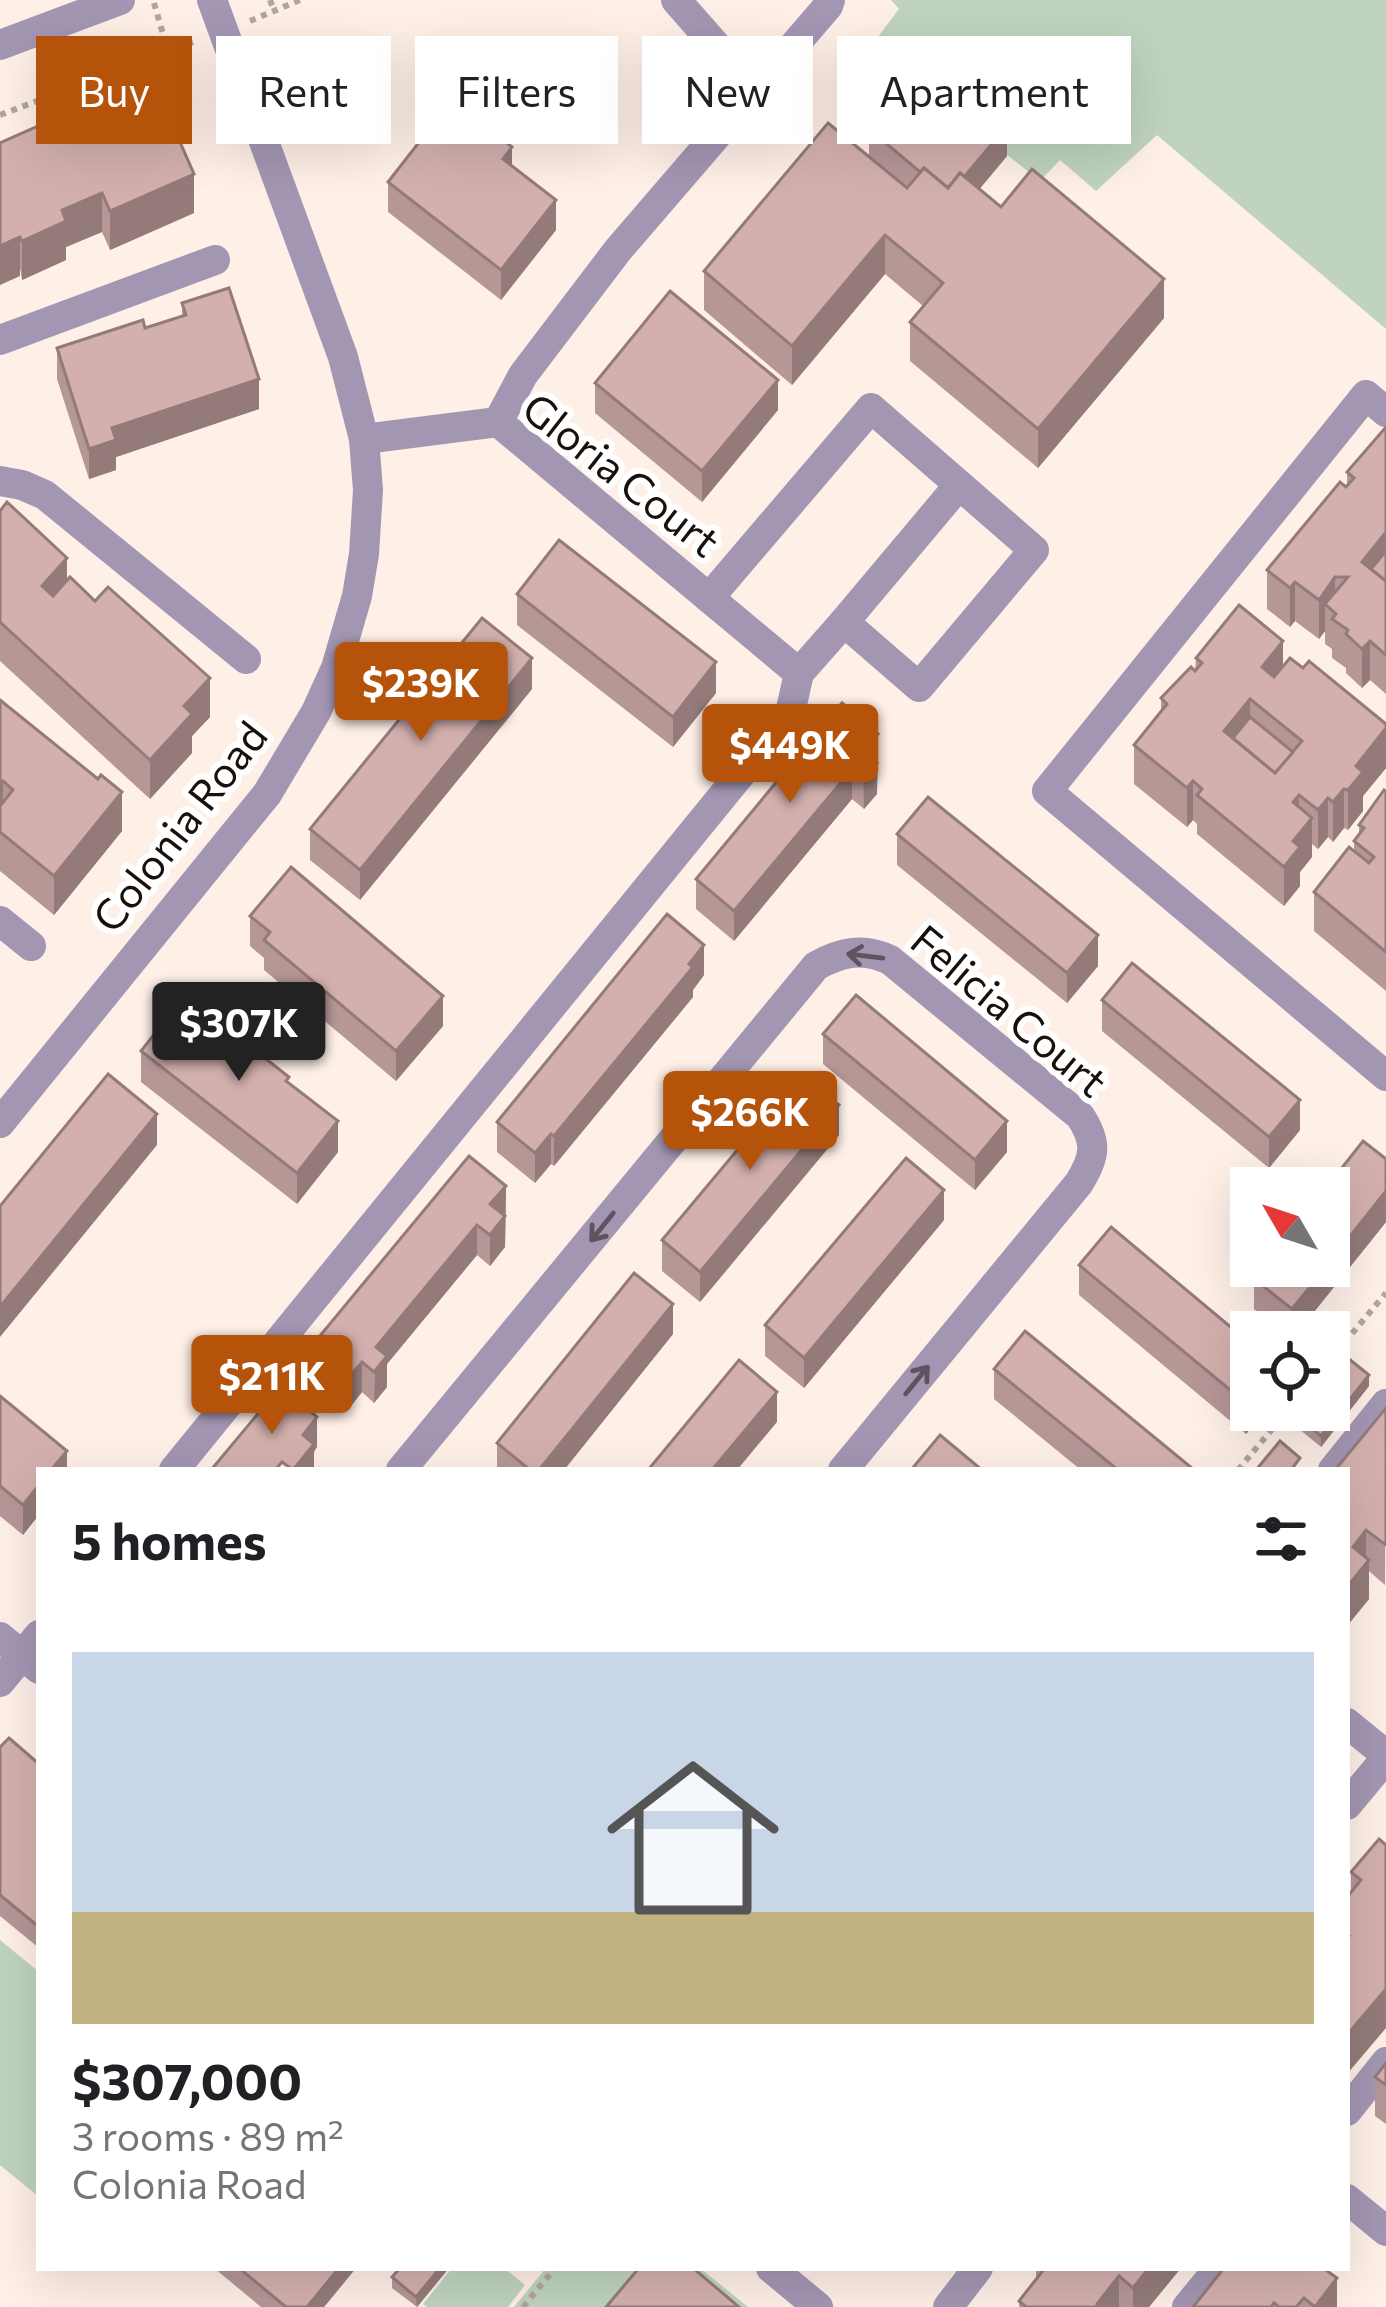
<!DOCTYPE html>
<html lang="en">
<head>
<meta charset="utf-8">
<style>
  body { margin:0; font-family:Commissioner,sans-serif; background:#f6f6f6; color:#202124; height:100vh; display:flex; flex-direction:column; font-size:45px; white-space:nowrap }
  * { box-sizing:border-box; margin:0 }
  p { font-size:39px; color:#757577 }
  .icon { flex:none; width:66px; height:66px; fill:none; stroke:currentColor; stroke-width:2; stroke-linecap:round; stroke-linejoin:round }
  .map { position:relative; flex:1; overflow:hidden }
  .sheet { position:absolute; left:36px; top:1467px; width:1314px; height:804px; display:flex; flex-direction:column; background:#fff; border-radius:0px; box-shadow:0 12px 48px #0002 }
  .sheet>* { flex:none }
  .guide { position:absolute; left:36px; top:36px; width:1314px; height:108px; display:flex; gap:24px }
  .needle { width:78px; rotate:309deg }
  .tools { position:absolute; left:1230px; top:1167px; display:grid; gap:24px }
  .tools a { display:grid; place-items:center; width:120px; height:120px; border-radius:0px; background:#fff; box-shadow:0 12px 48px #0002; font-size:60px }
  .price { position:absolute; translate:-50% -102px; padding:0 27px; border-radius:12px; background:#b45309; color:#fff; font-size:39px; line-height:78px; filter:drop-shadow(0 3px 6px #0008) }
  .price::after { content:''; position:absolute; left:50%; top:72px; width:36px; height:27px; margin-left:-18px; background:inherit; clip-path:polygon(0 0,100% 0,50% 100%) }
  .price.selected { background:#222; color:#fff }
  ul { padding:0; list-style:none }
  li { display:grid; align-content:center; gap:24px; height:636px; padding:0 36px }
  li+li { border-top:3px solid #e0e0e0 }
  li span { display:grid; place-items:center; height:372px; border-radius:0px; color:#555 }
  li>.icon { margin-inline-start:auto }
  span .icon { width:216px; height:216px; fill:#fffc; stroke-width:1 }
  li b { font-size:51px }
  h2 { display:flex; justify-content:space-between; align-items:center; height:144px; padding:0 36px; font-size:51px }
  .pill { padding:0 42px; border-radius:0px; background:#fff; box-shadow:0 12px 48px #0002; font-size:42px; line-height:108px }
  .pill.selected { background:#b45309; color:#fff }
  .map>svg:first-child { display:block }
  .green { fill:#bfd3bf }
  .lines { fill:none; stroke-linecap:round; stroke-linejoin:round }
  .path { stroke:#b2a59e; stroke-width:6; stroke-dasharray:6 6; stroke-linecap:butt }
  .minor { stroke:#a396b3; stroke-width:30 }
  .wall { fill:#b59796 }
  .shaded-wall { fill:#947b7a }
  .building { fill:#d3b0ae; stroke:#947b7a; stroke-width:3; fill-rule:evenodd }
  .oneway { stroke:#5e535f }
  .labels { text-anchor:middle; stroke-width:12; stroke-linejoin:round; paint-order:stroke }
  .street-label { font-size:42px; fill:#18100b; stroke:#fff }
</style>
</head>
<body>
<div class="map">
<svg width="1386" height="2307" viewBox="0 0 1386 2307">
  <rect width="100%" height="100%" fill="#feefe7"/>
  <!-- green -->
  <g class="green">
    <polygon points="891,0 1386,0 1386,329 1157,135 1096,191 1060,160 1040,181 871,46 899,9"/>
    <polygon points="0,1940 39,1972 39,2197 0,2165"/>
    <polygon points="452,2268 504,2268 525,2285 508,2307 427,2307 423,2304"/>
    <polygon points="546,2268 700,2268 748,2307 514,2307"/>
  </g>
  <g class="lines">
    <!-- path -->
    <g class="path">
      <polyline points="270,0 274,11"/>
      <polyline points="154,3 168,51"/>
      <polyline points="250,21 300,0"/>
      <polyline points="0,115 193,42"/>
      <polyline points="1329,1361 1386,1293"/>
      <polyline points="1238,1470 1288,1410"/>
      <polyline points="523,2307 555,2268"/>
    </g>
    <!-- minor -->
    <g class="minor">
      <polyline points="676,0 755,90"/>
      <polyline points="0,45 120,0"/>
      <polyline points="0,340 215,260"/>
      <polyline points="1386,412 1366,395 1047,791 1386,1076"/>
      <polyline points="498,422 523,375 618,250 828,6 830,0"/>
      <polyline points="364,439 498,422 799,673"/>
      <polyline points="0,481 22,485 45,495 246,659"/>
      <polyline points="844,622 959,485"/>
      <polyline points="0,921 31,946"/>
      <polyline points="0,1123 267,794 316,712 336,668 357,596 364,554 368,490 364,439 343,357 212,0"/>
      <polyline points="174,1470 782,723 791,709 799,673 844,622 919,687 1034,550 871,408 709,598"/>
      <path d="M 401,1470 L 816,966 C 841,952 863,947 890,960 L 1080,1116 C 1098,1143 1095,1157 1079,1183 L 843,1470"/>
      <polyline points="1333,1470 1386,1404"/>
      <polyline points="0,1637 39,1669"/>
      <polyline points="0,1682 39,1635"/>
      <polyline points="1347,1723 1386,1755"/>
      <polyline points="1347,1805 1386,1758"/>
      <polyline points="1347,2111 1386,2062"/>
      <polyline points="1347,2199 1386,2231"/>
      <polyline points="771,2268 818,2307"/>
      <polyline points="948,2307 978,2268"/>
      <polyline points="1187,2307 1219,2268"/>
    </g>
  </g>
  <!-- wall -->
  <g class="wall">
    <polygon points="869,129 1007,156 979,189 1001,207 1164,318 1038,468 910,361 910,322 923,306 885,274 792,385 704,310 704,271 869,157"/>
    <polygon points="0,143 194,213 110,250 102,232 66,247 66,260 22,280"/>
    <polygon points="512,166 556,230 501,300 388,212 388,182"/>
    <polygon points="182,303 259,409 116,457 116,470 89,479 57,379 57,348 145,328 182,316"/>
    <polygon points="595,383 778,410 702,502 595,413"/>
    <polygon points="1386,427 1386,694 1370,680 1362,688 1346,673 1346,668 1332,658 1332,649 1325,644 1325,631 1319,639 1295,621 1290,627 1267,609 1267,570 1347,486 1347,472"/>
    <polygon points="0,511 67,579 210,717 192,736 192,753 150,799 0,661"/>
    <polygon points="517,594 716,693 673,747 517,625"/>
    <polygon points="1196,658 1303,668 1386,724 1386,768 1363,796 1363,811 1348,830 1344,828 1333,842 1328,837 1318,849 1312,844 1312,857 1300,872 1300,886 1284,906 1197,834 1197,824 1193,820 1187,827 1134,784 1134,745 1161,712 1161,698 1195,671"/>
    <polygon points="532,689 360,900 310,860 310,829"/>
    <polygon points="0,700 122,831 54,915 0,871"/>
    <polygon points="878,734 877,794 864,809 852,799 734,941 696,909 696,879"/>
    <polygon points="1386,792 1386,991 1314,931 1314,892 1354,851 1354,841 1359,835 1359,825"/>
    <polygon points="897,834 1098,966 1067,1003 897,865"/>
    <polygon points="250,916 443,1026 396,1081 264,970 264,958 250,946"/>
    <polygon points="704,975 693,990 693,997 554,1166 551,1164 535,1183 497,1152 497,1122"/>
    <polygon points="1102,1000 1300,1130 1269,1168 1102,1031"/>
    <polygon points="823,1034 1007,1152 975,1190 823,1064"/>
    <polygon points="141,1051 289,1083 338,1152 297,1204 141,1082"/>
    <polygon points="839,1135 700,1302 662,1271 662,1240"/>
    <polygon points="506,1186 505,1247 490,1266 477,1255 387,1364 387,1387 374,1403 362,1392 347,1411 309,1379 309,1349"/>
    <polygon points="944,1220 804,1388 765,1356 765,1325"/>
    <polygon points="1386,1222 1298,1332 1282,1332 1254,1309 1254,1279"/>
    <polygon points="1111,1227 1251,1410 1266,1410 1246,1434 1079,1295 1079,1265"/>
    <polygon points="673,1334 564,1470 497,1470 497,1443"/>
    <polygon points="994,1369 1193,1470 1081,1470 994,1399"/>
    <polygon points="1369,1386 1321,1447 1299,1429 1299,1418"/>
    <polygon points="0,1396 67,1470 23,1535 0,1516"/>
    <polygon points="1386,1408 1385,1585 1369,1571 1369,1599 1347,1626 1347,1470"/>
    <polygon points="0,1747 39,1764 39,1948 0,1916"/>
    <polygon points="1379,1839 1347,2074 1347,1897 1351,1892 1351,1872"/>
    <polygon points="1386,2063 1386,2124 1375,2116 1375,2077"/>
    <polygon points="214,2268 356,2268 324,2307 261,2307"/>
    <polygon points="400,2268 449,2268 417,2307 392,2288 392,2277"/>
    <polygon points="1036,2268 1181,2268 1149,2307 1019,2307 1019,2301 1036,2279"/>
    <polygon points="1224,2268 1337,2307 1193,2307"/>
  </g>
  <!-- shaded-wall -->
  <g class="shaded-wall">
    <polygon points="1007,126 1007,156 949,226 949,196"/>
    <polygon points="512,147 512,178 503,159"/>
    <polygon points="194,174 194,213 110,250 110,211"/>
    <polygon points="102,193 102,232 66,247 66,260 22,280 22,241 62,210"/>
    <polygon points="556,200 556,230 501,300 501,270"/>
    <polygon points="885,235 885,274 792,385 792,346"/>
    <polygon points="20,237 20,276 0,285 0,246"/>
    <polygon points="1164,279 1164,318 1038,468 1038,429"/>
    <polygon points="259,379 259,409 116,457 116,470 89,479 89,449 112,428"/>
    <polygon points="778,380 778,410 702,502 702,471"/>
    <polygon points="1386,532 1386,572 1373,588 1362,562"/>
    <polygon points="67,558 67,597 42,625 42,586"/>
    <polygon points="1335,577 1335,613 1325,604 1325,631 1319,639 1319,600"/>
    <polygon points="1295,582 1295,621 1290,627 1290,588"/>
    <polygon points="1283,641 1283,680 1262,706 1262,667"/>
    <polygon points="1370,641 1370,680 1362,688 1362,649"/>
    <polygon points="532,658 532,689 360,900 360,870"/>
    <polygon points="716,662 716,693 673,747 673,717"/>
    <polygon points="210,678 210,717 192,736 192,753 150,799 150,760 184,706"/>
    <polygon points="1250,699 1250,738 1234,757 1224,731"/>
    <polygon points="1386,728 1386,768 1363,796 1363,811 1348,830 1348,790 1356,766"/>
    <polygon points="878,734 877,794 864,809 863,751"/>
    <polygon points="852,769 852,799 734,941 734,911"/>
    <polygon points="3,781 3,821 0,824 0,785"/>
    <polygon points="1193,781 1193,820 1187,827 1187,788"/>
    <polygon points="1344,789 1344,828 1333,842 1333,802"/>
    <polygon points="122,792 122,831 54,915 54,876"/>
    <polygon points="1299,795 1299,834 1312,818 1312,857 1300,872 1300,886 1284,906 1284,867 1293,802"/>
    <polygon points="1328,798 1328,837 1318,849 1318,810"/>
    <polygon points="1098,935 1098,966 1067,1003 1067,973"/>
    <polygon points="704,945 704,975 693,990 693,997 554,1166 554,1136"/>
    <polygon points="443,996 443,1026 396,1081 396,1051"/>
    <polygon points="1300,1100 1300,1130 1269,1168 1269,1137"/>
    <polygon points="839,1105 839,1135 700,1302 700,1272"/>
    <polygon points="157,1114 157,1145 0,1337 0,1307"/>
    <polygon points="338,1121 338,1152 297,1204 297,1173"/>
    <polygon points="1007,1121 1007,1152 975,1190 975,1160"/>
    <polygon points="551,1134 551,1164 535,1183 535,1153"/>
    <polygon points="506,1186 505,1247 490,1266 490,1204"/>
    <polygon points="944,1190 944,1220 804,1388 804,1358"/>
    <polygon points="1386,1191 1386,1222 1298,1332 1292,1332 1292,1309 1327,1266 1329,1266 1329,1263"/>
    <polygon points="477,1225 477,1255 387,1364 387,1387 374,1403 376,1347"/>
    <polygon points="673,1304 673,1334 564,1470 539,1470"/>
    <polygon points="362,1362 362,1392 347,1411 347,1380"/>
    <polygon points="1369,1375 1369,1386 1321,1447 1321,1436"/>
    <polygon points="777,1392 777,1422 737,1470 712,1470"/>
    <polygon points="1251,1398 1251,1410 1266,1410 1246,1434 1246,1403"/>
    <polygon points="317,1417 317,1447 314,1452 314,1470 293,1470 303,1435"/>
    <polygon points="67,1451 67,1470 51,1470"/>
    <polygon points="39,1485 39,1515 23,1535 23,1505"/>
    <polygon points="1366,1530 1366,1563 1369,1560 1369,1599 1347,1626 1347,1587 1353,1547"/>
    <polygon points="1386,1989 1386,2028 1347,2074 1347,2035"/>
    <polygon points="339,2268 356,2268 324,2307 307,2307"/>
    <polygon points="440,2268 449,2268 417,2307 416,2297"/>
    <polygon points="1149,2268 1181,2268 1149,2307 1133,2307 1133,2288"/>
    <polygon points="1119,2276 1119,2307 1097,2307 1097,2304"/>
    <polygon points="1337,2278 1337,2307 1315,2307"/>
  </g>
  <!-- building -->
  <g class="building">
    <polygon points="928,59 1007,126 964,177 960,173 948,188 924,168 920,172 869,129"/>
    <polygon points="151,76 194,174 110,211 102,193 62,210 66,221 22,241 20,237 0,246 0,143"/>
    <polygon points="452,100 512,147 503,159 556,200 501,270 388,182"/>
    <polygon points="828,123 907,188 924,168 948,188 960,173 1001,207 1032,169 1164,279 1038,429 910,322 943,283 885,235 792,346 704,271"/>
    <polygon points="229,288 259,379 112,428 116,440 89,449 57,348 143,320 145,328 186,315 182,303"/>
    <polygon points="670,291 778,380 702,471 595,383"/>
    <polygon points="1386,427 1386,532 1362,562 1386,581 1386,655 1370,641 1362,649 1346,634 1348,630 1332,619 1336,614 1325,604 1348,577 1335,577 1319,600 1295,582 1290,588 1267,570 1340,482 1346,487 1354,478 1347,472"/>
    <polygon points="7,502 67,558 42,586 53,596 70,577 95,601 108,587 210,678 184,706 192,714 150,760 0,622 0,511"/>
    <polygon points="559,540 716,662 673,717 517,594"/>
    <polygon points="1386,551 1386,581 1371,569"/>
    <path d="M 1239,605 L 1283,641 L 1262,667 L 1274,677 L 1290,658 L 1303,668 L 1309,661 L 1386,724 L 1386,728 L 1356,766 L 1363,772 L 1348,790 L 1344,789 L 1333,802 L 1328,798 L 1318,810 L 1299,795 L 1293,802 L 1312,818 L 1293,841 L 1300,847 L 1284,867 L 1197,795 L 1202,789 L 1193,781 L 1187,788 L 1134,745 L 1167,704 L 1161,698 L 1191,667 L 1195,671 L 1202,663 L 1196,658 ZM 1250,699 L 1302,741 L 1275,773 L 1224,731 Z"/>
    <polygon points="482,618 532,658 360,870 310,829"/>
    <polygon points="0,700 98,779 101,775 122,792 54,876 0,832 0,806 13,790 3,781 0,785"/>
    <polygon points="842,703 878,734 863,751 877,763 864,779 852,769 734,911 696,879"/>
    <polygon points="1250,717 1293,752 1275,773 1233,738"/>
    <polygon points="1384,790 1386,792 1386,952 1314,892 1349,847 1369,863 1374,857 1354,841 1364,828 1359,825"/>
    <polygon points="928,797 1098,935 1067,973 897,834"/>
    <polygon points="291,867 443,996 396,1051 264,940 270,932 250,916"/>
    <polygon points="667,914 704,945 689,964 693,967 554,1136 551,1134 535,1153 497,1122"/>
    <polygon points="1132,963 1300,1100 1269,1137 1102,1000"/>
    <polygon points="185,995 289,1077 286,1081 338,1121 297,1173 141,1051"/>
    <polygon points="856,995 1007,1121 975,1160 823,1034"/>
    <polygon points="108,1074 157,1114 0,1307 0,1206"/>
    <polygon points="801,1074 839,1105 700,1272 662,1240"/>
    <polygon points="1363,1141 1386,1159 1386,1191 1329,1263 1329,1188 1326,1188"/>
    <polygon points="469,1156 506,1186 490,1204 505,1216 490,1235 477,1225 376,1347 387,1356 374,1372 362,1362 347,1380 309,1349"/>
    <polygon points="906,1158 944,1190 804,1358 765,1325"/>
    <polygon points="1111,1227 1251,1344 1251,1398 1246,1403 1079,1265"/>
    <polygon points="1264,1266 1327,1266 1292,1309 1254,1279"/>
    <polygon points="634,1273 673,1304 539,1470 530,1470 497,1443"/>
    <polygon points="1025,1331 1193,1469 1193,1470 1118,1470 994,1369"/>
    <polygon points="1349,1359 1369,1375 1321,1436 1299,1418 1306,1410 1329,1410 1329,1383"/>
    <polygon points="739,1360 777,1392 712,1470 648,1470"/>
    <polygon points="281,1386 317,1417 303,1435 314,1444 293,1470 282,1462 275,1470 211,1470"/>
    <polygon points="0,1396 67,1451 51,1470 39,1470 39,1485 23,1505 0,1486"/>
    <polygon points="1386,1408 1386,1545 1366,1530 1353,1547 1369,1560 1347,1587 1347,1470 1335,1470"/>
    <polygon points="940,1435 982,1470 911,1470"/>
    <polygon points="1280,1441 1300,1458 1291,1470 1256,1470"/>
    <polygon points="9,1738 39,1764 39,1927 0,1895 0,1747"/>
    <polygon points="1379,1839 1386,1845 1386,1989 1347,2035 1347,1938 1349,1936 1347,1935 1347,1897 1361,1880 1351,1872"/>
    <polygon points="1386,2063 1386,2085 1375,2077"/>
    <polygon points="239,2268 339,2268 307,2307 286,2307"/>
    <polygon points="400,2268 440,2268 416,2297 392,2277"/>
    <polygon points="639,2268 693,2268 739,2307 606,2307"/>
    <polygon points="1045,2268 1149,2268 1133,2288 1119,2276 1097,2304 1101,2307 1026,2307 1019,2301"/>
    <polygon points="1224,2268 1323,2268 1337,2278 1315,2307 1304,2298 1296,2307 1279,2307 1274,2303 1271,2307 1193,2307"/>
  </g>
  <!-- one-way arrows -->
  <defs><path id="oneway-shaft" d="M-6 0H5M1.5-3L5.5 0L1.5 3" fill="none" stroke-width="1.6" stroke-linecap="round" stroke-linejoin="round" transform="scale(3)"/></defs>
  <g class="oneway">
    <use href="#oneway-shaft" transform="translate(865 956) rotate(-173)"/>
    <use href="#oneway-shaft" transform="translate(602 1227) rotate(129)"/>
    <use href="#oneway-shaft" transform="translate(917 1380) rotate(-51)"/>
  </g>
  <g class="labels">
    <!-- street labels -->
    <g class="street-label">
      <text transform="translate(621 475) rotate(38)" y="15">Gloria Court</text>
      <text transform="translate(180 827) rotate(-52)" y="15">Colonia Road</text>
      <text transform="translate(1009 1011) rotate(40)" y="15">Felicia Court</text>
    </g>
  </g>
</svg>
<div class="tools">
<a><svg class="needle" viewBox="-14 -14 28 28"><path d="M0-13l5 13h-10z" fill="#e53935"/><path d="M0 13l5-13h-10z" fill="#757577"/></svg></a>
<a><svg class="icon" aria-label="locate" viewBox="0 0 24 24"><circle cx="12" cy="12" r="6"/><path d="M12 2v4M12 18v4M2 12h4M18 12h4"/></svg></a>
</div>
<b class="price" style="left:421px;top:744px">$239K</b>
<b class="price" style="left:790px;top:806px">$449K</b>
<b class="price selected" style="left:239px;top:1084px">$307K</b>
<b class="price" style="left:750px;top:1173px">$266K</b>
<b class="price" style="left:272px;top:1437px">$211K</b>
<div class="guide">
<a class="pill selected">Buy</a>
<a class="pill">Rent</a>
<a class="pill">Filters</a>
<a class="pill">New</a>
<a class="pill">Apartment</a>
</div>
<section class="sheet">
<h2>5 homes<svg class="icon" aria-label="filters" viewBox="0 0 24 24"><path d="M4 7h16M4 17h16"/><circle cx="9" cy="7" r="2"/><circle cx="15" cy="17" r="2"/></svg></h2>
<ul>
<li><span style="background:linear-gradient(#c9d6e8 70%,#c2b280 0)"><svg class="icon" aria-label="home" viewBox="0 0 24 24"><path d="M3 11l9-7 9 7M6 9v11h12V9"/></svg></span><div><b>$307,000</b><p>3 rooms · 89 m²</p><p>Colonia Road</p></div></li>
</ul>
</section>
</div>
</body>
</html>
